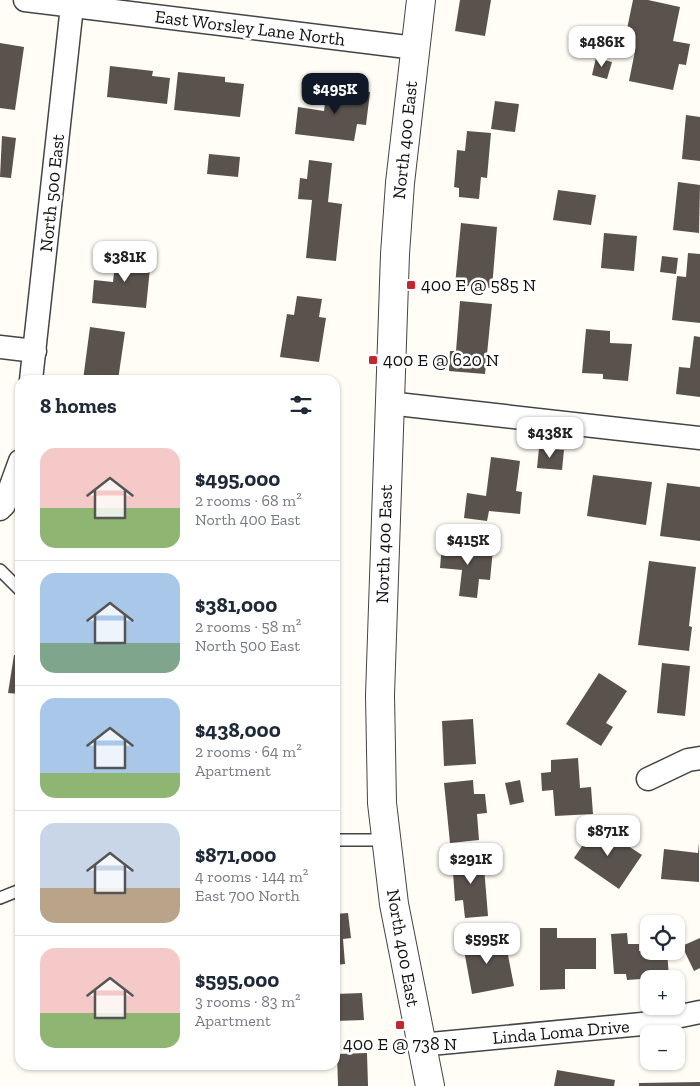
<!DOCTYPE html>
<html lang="en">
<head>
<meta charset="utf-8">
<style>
  body { margin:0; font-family:"Zilla Slab",serif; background:#f6f6f7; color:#1f2937; height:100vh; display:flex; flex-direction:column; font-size:19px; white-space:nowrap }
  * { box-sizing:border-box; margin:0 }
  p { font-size:16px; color:#747a83 }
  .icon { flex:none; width:28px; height:28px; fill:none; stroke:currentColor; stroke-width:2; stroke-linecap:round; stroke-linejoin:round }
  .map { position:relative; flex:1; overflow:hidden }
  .side { position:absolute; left:15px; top:375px; width:325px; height:695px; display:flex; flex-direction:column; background:#fff; border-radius:15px; box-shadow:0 1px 4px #0004 }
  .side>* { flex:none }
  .tools { position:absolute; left:640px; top:915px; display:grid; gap:10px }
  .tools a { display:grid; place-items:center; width:45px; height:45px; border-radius:10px; background:#fff; box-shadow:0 1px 4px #0004; font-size:25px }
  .price { position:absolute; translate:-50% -42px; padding:0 11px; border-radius:10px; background:#fff; color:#222; font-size:16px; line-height:32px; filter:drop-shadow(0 1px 2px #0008) }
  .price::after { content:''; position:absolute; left:50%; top:30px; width:15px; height:11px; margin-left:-8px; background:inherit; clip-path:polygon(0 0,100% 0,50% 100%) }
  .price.active { background:#111827; color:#fff }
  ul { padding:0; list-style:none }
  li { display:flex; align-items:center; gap:15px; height:125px; padding:0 25px }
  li+li { border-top:1px solid #e0e1e3 }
  li span { display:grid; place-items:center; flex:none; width:140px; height:100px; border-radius:15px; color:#555 }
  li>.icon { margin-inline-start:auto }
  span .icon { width:60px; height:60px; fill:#fffc; stroke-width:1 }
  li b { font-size:21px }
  h2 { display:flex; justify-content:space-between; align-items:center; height:60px; padding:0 25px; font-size:21px }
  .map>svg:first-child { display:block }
  .building { fill:#5a524d }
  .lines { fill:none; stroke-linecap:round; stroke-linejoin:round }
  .service-casing { stroke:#444; stroke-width:14 }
  .minor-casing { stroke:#444; stroke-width:25 }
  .tertiary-casing { stroke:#444; stroke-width:30 }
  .service { stroke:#fff; stroke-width:11 }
  .minor { stroke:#fff; stroke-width:22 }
  .tertiary { stroke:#fff; stroke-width:28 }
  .poi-dot { fill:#c4262e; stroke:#fff; stroke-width:2 }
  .labels { text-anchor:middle; stroke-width:5; stroke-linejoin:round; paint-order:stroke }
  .street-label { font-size:18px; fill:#111; stroke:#fff }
  .poi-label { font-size:18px; fill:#111; stroke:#fff; text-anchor:start }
</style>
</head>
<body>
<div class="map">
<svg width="700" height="1086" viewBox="0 0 700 1086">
  <rect width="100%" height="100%" fill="#fffdf5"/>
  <!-- building -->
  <g class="building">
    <polygon points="460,0 491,0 485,36 455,31"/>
    <polygon points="633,0 648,0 680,7 673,41 690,44 686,65 679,64 673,90 629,81 635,51 623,48"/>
    <polygon points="0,43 24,47 15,110 0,108"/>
    <polygon points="596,58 612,62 607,79 592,75"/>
    <polygon points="110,66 153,71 152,76 170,78 167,104 107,97"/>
    <polygon points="178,72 225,77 225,82 244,84 240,117 174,110"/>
    <polygon points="327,87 370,92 366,125 357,124 354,141 295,134 298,107 324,111"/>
    <polygon points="495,101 519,104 515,132 491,129"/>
    <polygon points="686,115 700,117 700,161 682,159"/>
    <polygon points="467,131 491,133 487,178 481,177 479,199 459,197 459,188 454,187 457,150 465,151"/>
    <polygon points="2,136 16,138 11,178 0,177"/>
    <polygon points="209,154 240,157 238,177 207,174"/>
    <polygon points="309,160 332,163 328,202 342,204 336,261 306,258 312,200 298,199 300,178 307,179"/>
    <polygon points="678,182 700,185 699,233 673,230"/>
    <polygon points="558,190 596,195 591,225 553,220"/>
    <polygon points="461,223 497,227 492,288 455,285"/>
    <polygon points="604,233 637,236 634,271 601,268"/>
    <polygon points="688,253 700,254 700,323 672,320 677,276 686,277"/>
    <polygon points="116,254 151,258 146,308 92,303 94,280 113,282"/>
    <polygon points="662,256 678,258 676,274 660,272"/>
    <polygon points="297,296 322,299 319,317 326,318 319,362 280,357 287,314 294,315"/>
    <polygon points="460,301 492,304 485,374 449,371 450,351 456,351"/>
    <polygon points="90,327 125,332 118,380 83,380"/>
    <polygon points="586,329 610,331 610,343 632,344 628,381 603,379 603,374 582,373"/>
    <polygon points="694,336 700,337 700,397 676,394 679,367 690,368"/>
    <polygon points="539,448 564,450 562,470 537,468"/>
    <polygon points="491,457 520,461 516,491 522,492 520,514 489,511 487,521 464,518 467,493 486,496"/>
    <polygon points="593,475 652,482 646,525 587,516"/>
    <polygon points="667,483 700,487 700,541 660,536"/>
    <polygon points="442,544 493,549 490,580 479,579 477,598 459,596 462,570 440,568"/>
    <polygon points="649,561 696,567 689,626 692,627 689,651 638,645"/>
    <polygon points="14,655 20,656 20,694 8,693"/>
    <polygon points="662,663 690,666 685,716 657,713"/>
    <polygon points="599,673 627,691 606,723 613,727 601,746 566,724"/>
    <polygon points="473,719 476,764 444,766 442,721"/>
    <polygon points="578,758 580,788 591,787 593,814 555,816 553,790 542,791 541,773 551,772 551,760"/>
    <polygon points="473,780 474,794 485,794 487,813 477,814 479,840 450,843 444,783"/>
    <polygon points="520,780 524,802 510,805 505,783"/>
    <polygon points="596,825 642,855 619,889 574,858"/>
    <polygon points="699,843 699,882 661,879 664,849 698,853"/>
    <polygon points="483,855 488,916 465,918 463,900 455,901 452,857"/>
    <polygon points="337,857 339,885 335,885 335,858"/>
    <polygon points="348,913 351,938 343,939 345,964 335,965 335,914"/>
    <polygon points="540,928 557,928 557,938 596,938 596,969 565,969 565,989 540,990"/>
    <polygon points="627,933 628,944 639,944 639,951 667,951 669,977 627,980 626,974 614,974 611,934"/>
    <polygon points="489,934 493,952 507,950 514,986 472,994 462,939"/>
    <polygon points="700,938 700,968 694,971 682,946"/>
    <polygon points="362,993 364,1020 335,1021 335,994"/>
    <polygon points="367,1053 368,1086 338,1086 337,1054"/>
    <polygon points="557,1070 615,1080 614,1086 554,1086"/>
    <polygon points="700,1082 700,1086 639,1086 639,1083"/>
  </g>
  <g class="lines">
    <!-- service casing -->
    <g class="service-casing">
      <g id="service">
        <polyline points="0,570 20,590"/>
        <polyline points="335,840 386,840"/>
        <polyline points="0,898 20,890"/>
      </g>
    </g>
    <!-- minor casing -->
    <g class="minor-casing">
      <g id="minor">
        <polyline points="25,0 415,48"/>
        <polyline points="0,347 35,351"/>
        <polyline points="31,380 72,6"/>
        <polyline points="388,403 700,438"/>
        <polyline points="0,509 4,505 20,461"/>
        <polyline points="648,779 688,760 700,758"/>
        <polyline points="420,1045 642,1024 700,1012"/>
      </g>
    </g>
    <!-- tertiary casing -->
    <g class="tertiary-casing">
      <polyline id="tertiary" points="421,0 400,183 395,254 380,695 382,803 394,904 430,1086"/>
    </g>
    <!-- service -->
    <use href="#service" class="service"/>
    <!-- minor -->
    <use href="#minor" class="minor"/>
    <!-- tertiary -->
    <use href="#tertiary" class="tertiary"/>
  </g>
  <!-- markers -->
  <g class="poi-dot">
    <rect x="406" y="280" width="10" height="10" rx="2.5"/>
    <rect x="368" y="355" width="10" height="10" rx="2.5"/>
    <rect x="395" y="1020" width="10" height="10" rx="2.5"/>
  </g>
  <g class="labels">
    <!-- street labels -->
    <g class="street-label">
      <text transform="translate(250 28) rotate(7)" y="6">East Worsley Lane North</text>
      <text transform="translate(405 140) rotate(-84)" y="6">North 400 East</text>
      <text transform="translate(52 193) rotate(-84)" y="6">North 500 East</text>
      <text transform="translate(384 544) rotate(-88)" y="6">North 400 East</text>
      <text transform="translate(403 948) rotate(80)" y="6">North 400 East</text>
      <text transform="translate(561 1032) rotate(-5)" y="6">Linda Loma Drive</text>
    </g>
    <!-- poi labels -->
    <g class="poi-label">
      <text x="421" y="291">400 E @ 585 N</text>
      <text x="383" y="366">400 E @ 620 N</text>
      <text x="400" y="1050" text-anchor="middle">400 E @ 738 N</text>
    </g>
  </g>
</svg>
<div class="tools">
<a><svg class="icon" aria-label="locate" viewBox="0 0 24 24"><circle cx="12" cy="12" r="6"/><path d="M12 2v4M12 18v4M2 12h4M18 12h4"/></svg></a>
<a>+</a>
<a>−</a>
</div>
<b class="price" style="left:602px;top:68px">$486K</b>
<b class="price active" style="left:335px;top:115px">$495K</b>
<b class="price" style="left:125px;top:283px">$381K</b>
<b class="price" style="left:550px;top:459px">$438K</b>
<b class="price" style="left:468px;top:566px">$415K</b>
<b class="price" style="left:608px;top:857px">$871K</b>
<b class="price" style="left:471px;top:885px">$291K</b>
<b class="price" style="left:487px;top:965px">$595K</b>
<section class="side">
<h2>8 homes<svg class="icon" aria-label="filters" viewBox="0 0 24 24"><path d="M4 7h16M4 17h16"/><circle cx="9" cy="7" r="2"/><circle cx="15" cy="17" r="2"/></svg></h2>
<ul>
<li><span style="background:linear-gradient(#f6c9c9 60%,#8fb573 0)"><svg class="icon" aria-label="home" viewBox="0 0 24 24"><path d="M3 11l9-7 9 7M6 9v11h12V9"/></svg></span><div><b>$495,000</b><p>2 rooms · 68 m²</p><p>North 400 East</p></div></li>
<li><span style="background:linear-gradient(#a9c7e8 70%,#7fa58c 0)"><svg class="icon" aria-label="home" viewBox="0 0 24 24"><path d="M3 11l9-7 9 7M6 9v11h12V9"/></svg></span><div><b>$381,000</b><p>2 rooms · 58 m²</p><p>North 500 East</p></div></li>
<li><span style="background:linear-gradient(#a9c7e8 75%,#8fb573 0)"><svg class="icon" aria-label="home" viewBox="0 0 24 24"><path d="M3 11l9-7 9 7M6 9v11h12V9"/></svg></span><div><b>$438,000</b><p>2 rooms · 64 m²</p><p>Apartment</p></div></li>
<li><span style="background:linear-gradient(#c9d6e8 65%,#b9a48a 0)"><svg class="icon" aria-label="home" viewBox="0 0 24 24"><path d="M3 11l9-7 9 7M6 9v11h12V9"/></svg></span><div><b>$871,000</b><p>4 rooms · 144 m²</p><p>East 700 North</p></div></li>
<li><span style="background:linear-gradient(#f6c9c9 65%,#8fb573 0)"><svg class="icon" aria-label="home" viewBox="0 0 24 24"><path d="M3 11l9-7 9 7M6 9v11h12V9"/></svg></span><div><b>$595,000</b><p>3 rooms · 83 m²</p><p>Apartment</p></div></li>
</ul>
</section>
</div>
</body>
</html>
